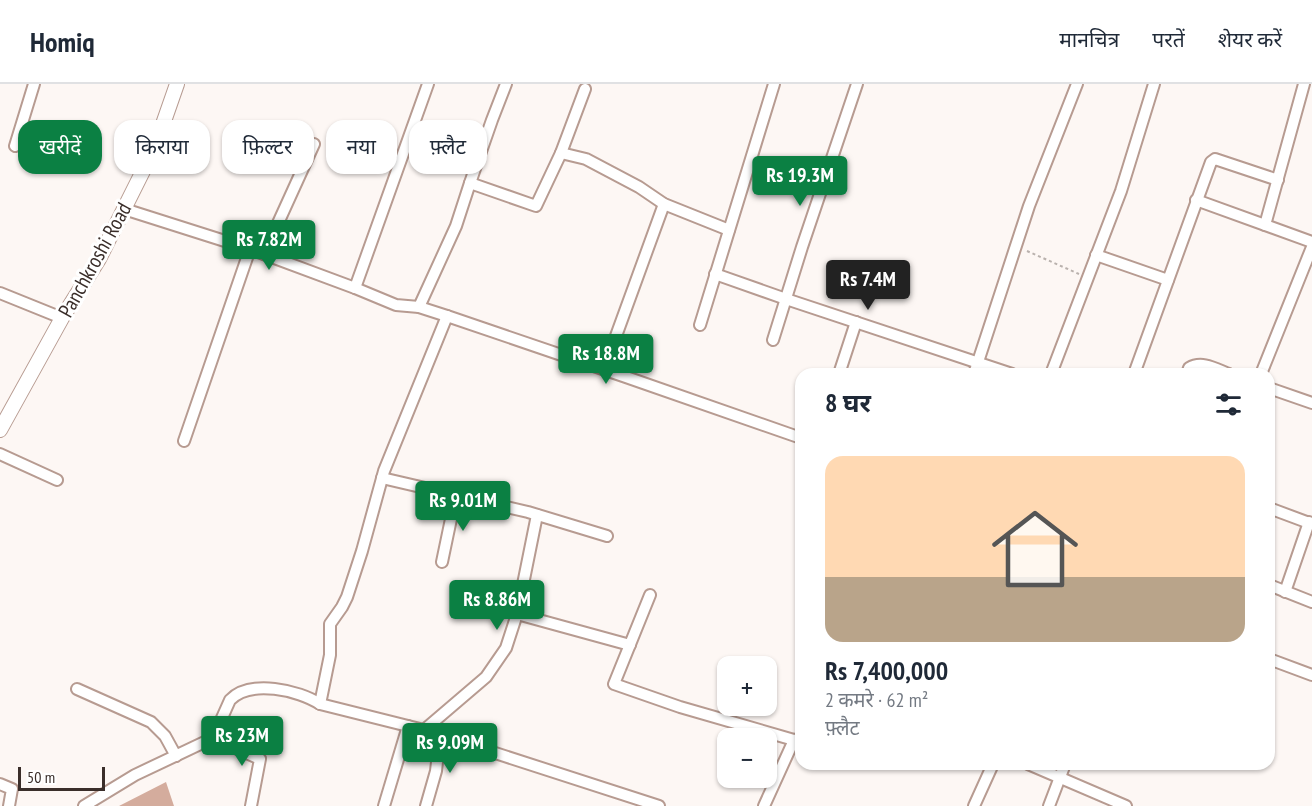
<!DOCTYPE html>
<html lang="hi">
<head>
<meta charset="utf-8">
<style>
  body { margin:0; font-family:"PT Sans Narrow","Noto Sans Devanagari",sans-serif; background:#f6f6f7; color:#1f2937; height:100vh; display:flex; flex-direction:column; font-size:22px; white-space:nowrap }
  * { box-sizing:border-box; margin:0 }
  p { font-size:20px; color:#747a83 }
  .icon { flex:none; width:33px; height:33px; fill:none; stroke:currentColor; stroke-width:2; stroke-linecap:round; stroke-linejoin:round }
  .map { position:relative; flex:1; overflow:hidden }
  .sheet { position:absolute; left:795px; top:284px; width:480px; height:402px; display:flex; flex-direction:column; background:#fff; border-radius:18px; box-shadow:0 2px 4px #0004 }
  .sheet>* { flex:none }
  .hud { position:absolute; left:18px; top:36px; width:570px; height:54px; display:flex; gap:12px }
  .buttons { position:absolute; left:717px; top:572px; display:grid; gap:12px }
  .buttons a { display:grid; place-items:center; width:60px; height:60px; border-radius:12px; background:#fff; box-shadow:0 2px 4px #0004; font-size:30px }
  .scale { position:absolute; left:18px; bottom:15px; width:87px; box-sizing:border-box; padding-left:6px; border:3px solid #3a2e2a; border-top:0; font-size:16px; line-height:21px; white-space:nowrap; color:#3a2e2a; -webkit-text-stroke:4px #fff; paint-order:stroke }
  .price { position:absolute; translate:-50% -51px; padding:0 14px; border-radius:6px; background:#0b8043; color:#fff; font-size:20px; line-height:39px; filter:drop-shadow(0 2px 3px #0008) }
  .price::after { content:''; position:absolute; left:50%; top:36px; width:18px; height:14px; margin-left:-9px; background:inherit; clip-path:polygon(0 0,100% 0,50% 100%) }
  .price.on { background:#222; color:#fff }
  ul { padding:0; list-style:none }
  li { display:grid; align-content:center; gap:12px; height:318px; padding:0 30px }
  li+li { border-top:2px solid #e0e1e3 }
  li span { display:grid; place-items:center; height:186px; border-radius:18px; color:#555 }
  li>.icon { margin-inline-start:auto }
  span .icon { width:108px; height:108px; fill:#fffc; stroke-width:1 }
  li b { font-size:26px }
  h2 { display:flex; justify-content:space-between; align-items:center; height:72px; padding:0 30px; font-size:26px }
  .pill { padding:0 21px; border-radius:18px; background:#fff; box-shadow:0 2px 4px #0004; font-size:21px; line-height:54px }
  .pill.on { background:#0b8043; color:#fff }
  header { display:flex; align-items:center; gap:36px; box-sizing:border-box; height:84px; padding:0 30px; background:#fff; border-bottom:2px solid #e0e1e3 }
  header strong { font-size:28px }
  nav { display:flex; gap:33px; margin-inline-start:auto; font-size:21px }
  .map>svg:first-child { display:block }
  .water { fill:#d4ac9d }
  .lines { fill:none; stroke-linecap:round; stroke-linejoin:round }
  .minor-casing { stroke:#b79b91; stroke-width:14 }
  .tertiary-casing { stroke:#b79b91; stroke-width:16 }
  .path { stroke:#b9b1ad; stroke-width:2; stroke-dasharray:3 3; stroke-linecap:butt }
  .minor { stroke:#fff; stroke-width:10 }
  .tertiary { stroke:#fff; stroke-width:14 }
  .labels { text-anchor:middle; stroke-width:6; stroke-linejoin:round; paint-order:stroke }
  .street-label { font-size:21px; fill:#3a2e2a; stroke:#fff }
</style>
</head>
<body>
<header>
<strong>Homiq</strong>
<nav><a>मानचित्र</a><a>परतें</a><a>शेयर करें</a></nav>
</header>
<div class="map">
<svg width="1312" height="722" viewBox="0 0 1312 722">
  <rect width="100%" height="100%" fill="#fdf7f4"/>
  <!-- water -->
  <polygon class="water" points="166,698 174,722 118,722 119,722"/>
  <g class="lines">
    <!-- minor casing -->
    <g class="minor-casing">
      <g id="minor">
        <polyline points="15,62 34,0"/>
        <polyline points="561,69 585,5"/>
        <polyline points="470,99 492,36 506,0"/>
        <polyline points="1196,116 1312,158"/>
        <polyline points="124,125 250,165 355,204 396,221 419,223 447,232 626,293 801,354"/>
        <polyline points="1265,141 1304,0"/>
        <polyline points="264,170 314,60"/>
        <polyline points="1096,171 1168,196"/>
        <polyline points="715,190 786,215 1012,290"/>
        <polyline points="355,204 428,0"/>
        <polyline points="0,209 62,234"/>
        <polyline points="419,223 456,142 470,99 536,122 561,69 586,75 639,103 664,120 729,146"/>
        <polyline points="700,241 774,0"/>
        <polyline points="773,256 802,163 857,0"/>
        <polyline points="604,285 664,120"/>
        <polyline points="839,290 856,238"/>
        <polyline points="974,290 1029,122 1077,0"/>
        <polyline points="1051,290 1121,107 1154,0"/>
        <polyline points="1134,290 1211,78 1215,75 1278,96"/>
        <path d="M 1187,290 L 1189,284 C 1202,276 1216,285 1229,290"/>
        <polyline points="1261,290 1312,163"/>
        <polyline points="1269,304 1312,319"/>
        <polyline points="184,357 250,165"/>
        <polyline points="0,370 57,396"/>
        <polyline points="382,394 528,428 607,452"/>
        <polyline points="1269,424 1312,440"/>
        <polyline points="442,478 456,411"/>
        <polyline points="1269,501 1312,518"/>
        <polyline points="1285,508 1309,438"/>
        <polyline points="650,511 614,600 680,623 794,656"/>
        <polyline points="517,530 630,561"/>
        <polyline points="1269,575 1312,591"/>
        <polyline points="77,605 151,638 165,652 176,672"/>
        <polyline points="320,620 330,571 330,540 342,523 347,513 362,467 384,387 447,232"/>
        <polyline points="424,646 486,593 506,564 517,530 537,431"/>
        <polyline points="213,654 260,675 251,722"/>
        <polyline points="1028,680 1126,722"/>
        <polyline points="0,700 12,705 9,722"/>
        <path d="M 84,722 L 135,691 L 213,654 L 230,616 C 250,595 299,606 320,620 L 424,646 L 659,722"/>
        <polyline points="384,722 408,642"/>
        <polyline points="426,722 436,687 440,651"/>
        <polyline points="764,722 794,656 801,655"/>
        <polyline points="974,722 993,680"/>
        <polyline points="1049,722 1065,680"/>
      </g>
    </g>
    <!-- tertiary casing -->
    <g class="tertiary-casing">
      <polyline id="tertiary" points="0,346 62,234 99,175 155,63 177,0"/>
    </g>
    <!-- path -->
    <polyline class="path" points="1027,167 1079,190"/>
    <!-- minor -->
    <use href="#minor" class="minor"/>
    <!-- tertiary -->
    <use href="#tertiary" class="tertiary"/>
  </g>
  <g class="labels">
    <!-- street labels -->
    <g class="street-label">
      <text transform="translate(95 176) rotate(-61)" y="7">Panchkroshi Road</text>
    </g>
  </g>
</svg>
<div class="buttons">
<a>+</a>
<a>−</a>
</div>
<div class="scale">50 m</div>
<b class="price" style="left:800px;top:123px">Rs 19.3M</b>
<b class="price" style="left:269px;top:187px">Rs 7.82M</b>
<b class="price on" style="left:868px;top:227px">Rs 7.4M</b>
<b class="price" style="left:606px;top:301px">Rs 18.8M</b>
<b class="price" style="left:463px;top:448px">Rs 9.01M</b>
<b class="price" style="left:497px;top:547px">Rs 8.86M</b>
<b class="price" style="left:242px;top:683px">Rs 23M</b>
<b class="price" style="left:450px;top:690px">Rs 9.09M</b>
<div class="hud">
<a class="pill on">खरीदें</a>
<a class="pill">किराया</a>
<a class="pill">फ़िल्टर</a>
<a class="pill">नया</a>
<a class="pill">फ़्लैट</a>
</div>
<section class="sheet">
<h2>8 घर<svg class="icon" aria-label="filters" viewBox="0 0 24 24"><path d="M4 7h16M4 17h16"/><circle cx="9" cy="7" r="2"/><circle cx="15" cy="17" r="2"/></svg></h2>
<ul>
<li><span style="background:linear-gradient(#ffd9b3 65%,#b9a48a 0)"><svg class="icon" aria-label="home" viewBox="0 0 24 24"><path d="M3 11l9-7 9 7M6 9v11h12V9"/></svg></span><div><b>Rs 7,400,000</b><p>2 कमरे · 62 m²</p><p>फ़्लैट</p></div></li>
</ul>
</section>
</div>
</body>
</html>
